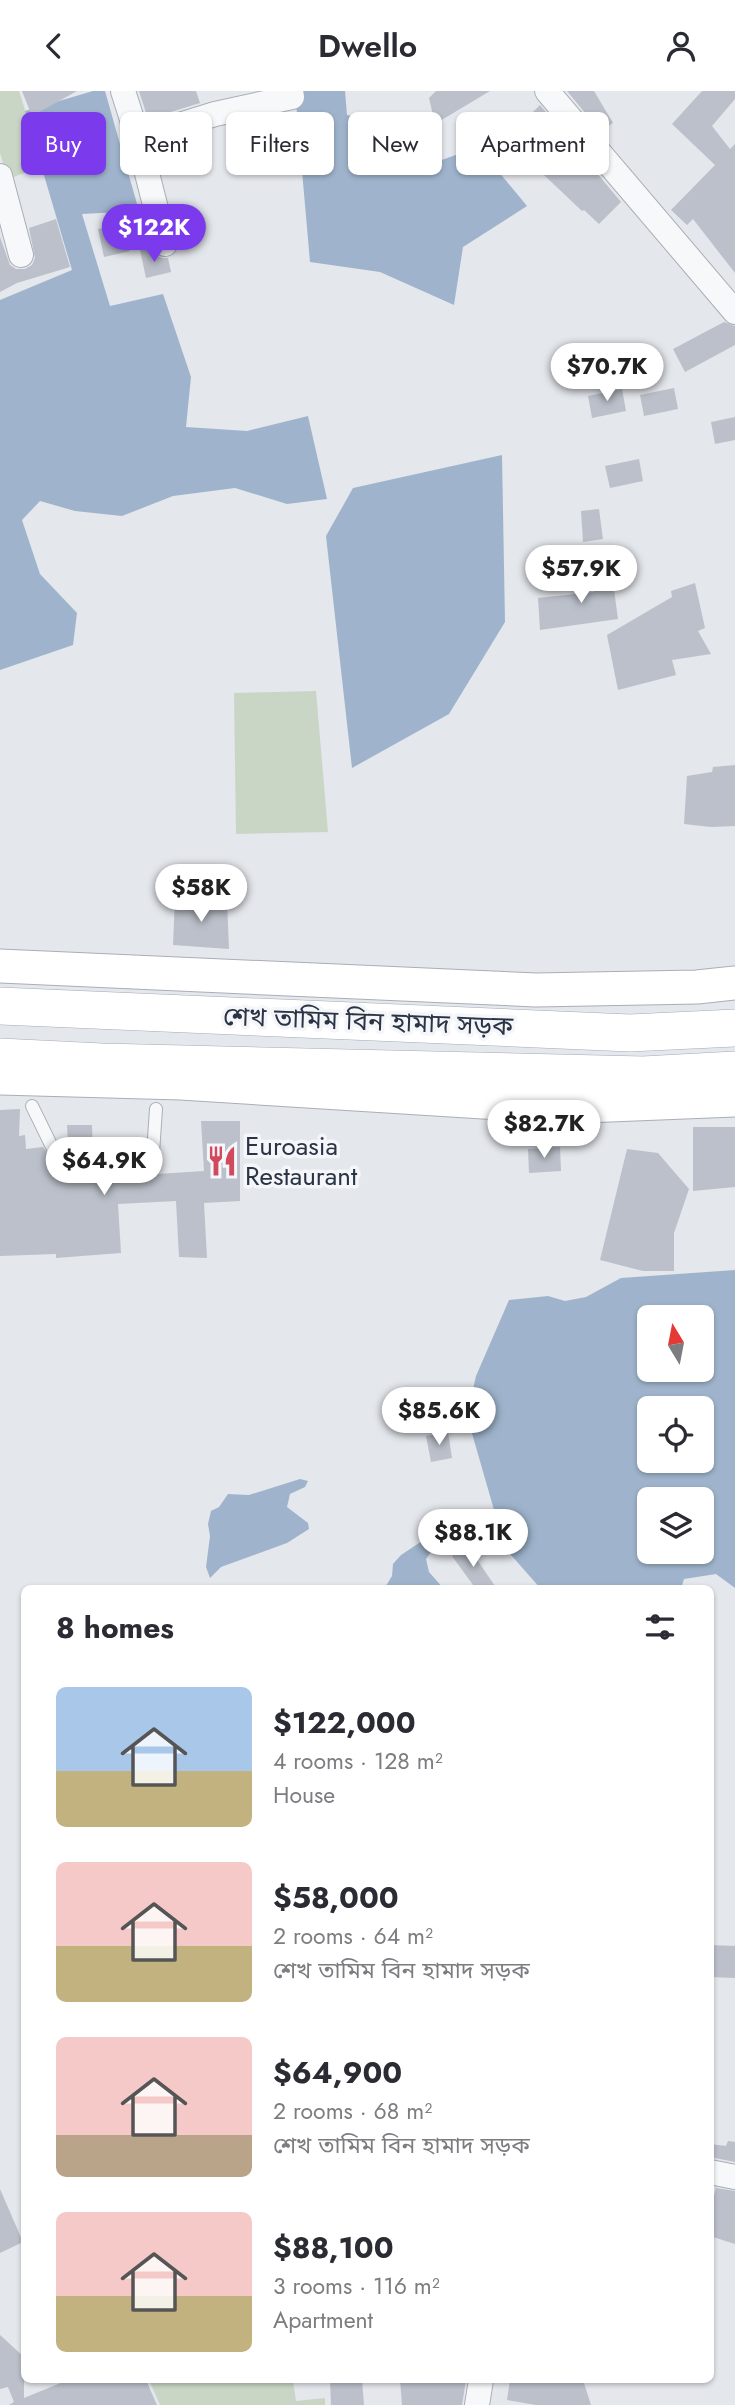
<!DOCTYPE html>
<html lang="en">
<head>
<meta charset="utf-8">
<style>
  body { margin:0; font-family:Jost,"Noto Sans Bengali",sans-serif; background:#f7f7f7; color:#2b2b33; height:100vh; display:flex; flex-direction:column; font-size:26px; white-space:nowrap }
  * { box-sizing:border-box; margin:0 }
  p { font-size:23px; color:#7c7c81 }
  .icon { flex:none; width:38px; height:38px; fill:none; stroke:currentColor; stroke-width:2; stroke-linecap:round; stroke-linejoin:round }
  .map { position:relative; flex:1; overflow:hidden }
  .drawer { position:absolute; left:21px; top:1494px; width:693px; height:798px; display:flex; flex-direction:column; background:#fff; border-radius:10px; box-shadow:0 2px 5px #0004 }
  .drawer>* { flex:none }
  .guide { position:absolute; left:21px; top:21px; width:693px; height:63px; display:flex; gap:14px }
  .needle { width:46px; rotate:350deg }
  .buttons { position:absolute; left:637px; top:1214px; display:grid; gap:14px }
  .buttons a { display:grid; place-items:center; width:77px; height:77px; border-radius:10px; background:#fff; box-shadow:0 2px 5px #0004; font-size:35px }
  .price { position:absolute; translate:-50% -60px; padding:0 16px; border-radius:24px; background:#fff; color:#222; font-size:23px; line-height:46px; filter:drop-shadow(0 2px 4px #0008) }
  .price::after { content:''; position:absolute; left:50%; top:42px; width:21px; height:16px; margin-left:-10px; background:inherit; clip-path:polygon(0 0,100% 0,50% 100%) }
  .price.active { background:#7c3aed; color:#fff }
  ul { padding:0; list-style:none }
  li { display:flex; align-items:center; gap:21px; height:175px; padding:0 35px }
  li span { display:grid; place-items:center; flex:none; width:196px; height:140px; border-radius:10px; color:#555 }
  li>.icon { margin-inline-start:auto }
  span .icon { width:84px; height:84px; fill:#fffc; stroke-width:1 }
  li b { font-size:30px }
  h2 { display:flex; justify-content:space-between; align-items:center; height:84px; padding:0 35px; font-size:30px }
  .tag { padding:0 24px; border-radius:10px; background:#fff; box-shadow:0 2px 5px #0004; font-size:24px; line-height:63px }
  .tag.active { background:#7c3aed; color:#fff }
  header { display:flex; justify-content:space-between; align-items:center; height:91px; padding:0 35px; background:#fff; font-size:32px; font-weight:600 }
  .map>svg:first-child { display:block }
  .green { fill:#c9d6c5 }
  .water { fill:#9fb4cc; fill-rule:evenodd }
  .building { fill:#bbc0ca }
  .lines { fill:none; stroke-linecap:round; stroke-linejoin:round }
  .service-casing { stroke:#a9aeb7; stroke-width:14 }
  .minor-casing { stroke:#a9aeb7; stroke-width:26 }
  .secondary-casing { stroke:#a9aeb7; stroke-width:35 }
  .primary-casing { stroke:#a3abb8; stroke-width:38 }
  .service { stroke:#f7f8fa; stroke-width:12 }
  .minor { stroke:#f7f8fa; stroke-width:24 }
  .secondary { stroke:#fff; stroke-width:33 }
  .primary { stroke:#fff; stroke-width:37 }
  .labels { text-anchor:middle; stroke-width:7; stroke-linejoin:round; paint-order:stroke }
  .street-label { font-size:26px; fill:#2b3445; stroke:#f4f6f9 }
  .poi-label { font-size:26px; fill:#2b3445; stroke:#f4f6f9; text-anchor:start }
</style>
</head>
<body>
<header><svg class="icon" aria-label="back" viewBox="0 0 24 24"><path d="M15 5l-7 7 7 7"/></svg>Dwello<svg class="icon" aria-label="person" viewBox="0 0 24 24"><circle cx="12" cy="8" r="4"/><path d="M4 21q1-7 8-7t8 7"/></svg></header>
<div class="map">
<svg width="735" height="2314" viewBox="0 0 735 2314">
  <rect width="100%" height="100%" fill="#e4e7ec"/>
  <!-- green -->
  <g class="green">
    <polygon points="0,0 19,0 43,75 8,88 0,62"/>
    <polygon points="316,600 328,741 236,743 234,602"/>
    <polygon points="149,2289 293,2289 296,2310 325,2307 325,2314 160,2314"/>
  </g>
  <!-- water -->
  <g class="water">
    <polygon points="93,0 105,0 139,120 82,123 110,215 163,203 191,286 186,336 247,340 308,325 327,408 287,413 235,397 173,405 122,425 75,420 40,410 22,429 40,483 77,522 73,554 0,579 0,209 72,179 25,20"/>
    <polygon points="295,0 345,0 347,24 389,33 425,75 478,56 527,115 463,156 454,214 380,181 310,171"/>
    <polygon points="502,364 505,531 449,623 352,677 326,445 353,397"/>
    <path d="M 735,1179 L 735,1497 L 716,1483 L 684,1488 L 681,1498 L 541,1498 L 505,1457 L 467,1325 L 476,1285 L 509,1209 L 548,1205 L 565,1210 L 586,1206 L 621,1187 ZM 649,1227 L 702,1227 L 702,1279 L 649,1279 ZM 649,1318 L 702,1318 L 702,1370 L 649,1370 ZM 649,1409 L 702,1409 L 702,1461 L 649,1461 Z"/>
    <polygon points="300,1388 308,1390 305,1396 290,1403 287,1416 308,1432 309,1438 287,1452 221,1476 210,1487 206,1476 210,1445 208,1433 211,1420 219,1416 228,1403 249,1404"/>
    <polygon points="430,1451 433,1458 426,1468 429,1481 444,1498 384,1498 392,1485 393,1473 401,1464 419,1452"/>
  </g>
  <!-- building -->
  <g class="building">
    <polygon points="22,0 77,0 32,25"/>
    <polygon points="139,0 196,0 200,12 148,28"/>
    <polygon points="436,0 490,0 435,33 429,7"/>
    <polygon points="567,0 594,0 613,32 600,40"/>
    <polygon points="702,0 735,0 735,8 712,35 730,58 735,53 735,182 693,128 687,134 671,119 715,74 672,33"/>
    <polygon points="540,14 621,111 599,133 584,119 582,120 506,48"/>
    <polygon points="56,128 70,176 17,192 0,201 0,146 10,174 16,178 25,178 32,174 35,167 29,137"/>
    <polygon points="124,132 130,160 104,166 98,138"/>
    <polygon points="150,156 155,164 162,167 168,167 171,181 146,187 140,159"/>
    <polygon points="724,231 735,235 735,254 685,281 673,258"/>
    <polygon points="674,297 678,318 644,325 640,304"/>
    <polygon points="622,298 626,320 592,327 588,305"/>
    <polygon points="735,326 735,349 715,353 711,331"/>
    <polygon points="639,368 643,390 610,397 605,375"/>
    <polygon points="599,418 603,448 583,451 581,420"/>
    <polygon points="611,476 618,528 540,539 538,507 594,501 593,478"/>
    <polygon points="695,492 705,537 698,540 711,563 672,569 676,584 618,599 607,544 672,506 671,500"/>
    <polygon points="735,674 735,735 711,736 684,733 687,685 712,681 713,676"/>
    <polygon points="175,807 227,810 229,858 173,854"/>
    <polygon points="20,1018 19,1045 25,1044 26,1058 43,1056 53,1072 105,1091 158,1083 204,1080 201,1030 240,1030 240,1110 204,1112 207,1167 179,1166 176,1110 118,1113 121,1162 56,1167 56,1163 0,1165 0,1019"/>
    <polygon points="67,1034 92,1034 93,1068 62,1057 61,1055 68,1054"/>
    <polygon points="693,1036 735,1036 735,1096 693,1100"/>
    <polygon points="560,1056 561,1080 529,1082 528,1058"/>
    <polygon points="627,1058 658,1062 689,1098 674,1142 674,1180 643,1180 600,1169"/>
    <polygon points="448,1341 452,1367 431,1371 426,1345"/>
    <polygon points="467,1454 497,1498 476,1498 452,1465"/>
    <polygon points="710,1854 735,1855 735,1887 710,1886"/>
    <polygon points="728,2050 735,2051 735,2071 710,2066 710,2053 726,2055"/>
    <polygon points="716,2097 735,2100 735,2153 710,2145 710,2120"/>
    <polygon points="0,2098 23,2151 0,2162"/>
    <polygon points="0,2244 24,2266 24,2307 68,2289 146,2289 157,2314 9,2314 14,2311 8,2296 0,2298"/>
    <polygon points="330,2289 362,2289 364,2314 331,2314"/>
    <polygon points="400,2289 466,2289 462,2314 402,2314"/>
    <polygon points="510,2289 583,2289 591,2314 536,2314 507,2309"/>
  </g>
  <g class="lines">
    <!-- service casing -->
    <g class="service-casing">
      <polyline id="service" points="32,1015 56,1064 105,1082 152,1076 156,1018"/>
    </g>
    <!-- minor casing -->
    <g class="minor-casing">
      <g id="minor">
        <polyline points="123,0 138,47 165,153"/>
        <polyline points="547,0 735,221"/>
        <polyline points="138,47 215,23 292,6 291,0"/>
        <polyline points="0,85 21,164"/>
        <polyline points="710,2081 735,2086"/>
        <polyline points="477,2314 481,2289"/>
      </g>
    </g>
    <!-- secondary casing -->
    <g class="secondary-casing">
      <g id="secondary">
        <polyline points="0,875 536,899 697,896 735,892"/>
        <polyline points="0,987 181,992 560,1016 735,1009"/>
      </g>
    </g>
    <!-- primary casing -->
    <g class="primary-casing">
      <g id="primary">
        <polyline points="0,915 630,942 735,937"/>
        <polyline points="0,966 102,971 643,984 735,979"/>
      </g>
    </g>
    <!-- service -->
    <use href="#service" class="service"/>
    <!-- minor -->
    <use href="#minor" class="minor"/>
    <!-- secondary -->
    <use href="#secondary" class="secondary"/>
    <!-- primary -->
    <use href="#primary" class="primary"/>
  </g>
  <!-- icons -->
  <defs>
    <g id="restaurant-bare" transform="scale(2.415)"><path d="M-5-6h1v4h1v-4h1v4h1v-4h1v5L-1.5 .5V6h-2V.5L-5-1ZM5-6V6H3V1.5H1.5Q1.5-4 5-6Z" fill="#d1495b" stroke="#f4f6f9" stroke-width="2.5" paint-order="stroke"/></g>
  </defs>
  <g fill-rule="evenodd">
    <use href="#restaurant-bare" x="222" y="1070"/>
  </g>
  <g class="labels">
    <!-- street labels -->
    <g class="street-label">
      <text transform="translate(368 930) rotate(2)" y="9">শেখ তামিম বিন হামাদ সড়ক</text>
    </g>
    <!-- poi labels -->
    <g class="poi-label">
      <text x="245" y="1064">Euroasia<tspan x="245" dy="30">Restaurant</tspan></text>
    </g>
  </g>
</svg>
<div class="buttons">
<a><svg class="needle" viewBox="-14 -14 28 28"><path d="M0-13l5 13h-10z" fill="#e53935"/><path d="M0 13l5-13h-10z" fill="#7c7c81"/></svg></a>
<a><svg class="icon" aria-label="locate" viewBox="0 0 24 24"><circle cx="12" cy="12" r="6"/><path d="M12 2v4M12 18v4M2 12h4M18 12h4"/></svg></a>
<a><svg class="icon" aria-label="layers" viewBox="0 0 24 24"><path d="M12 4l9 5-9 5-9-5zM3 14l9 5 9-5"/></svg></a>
</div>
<b class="price active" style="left:154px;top:173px">$122K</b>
<b class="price" style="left:607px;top:312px">$70.7K</b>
<b class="price" style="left:581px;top:514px">$57.9K</b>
<b class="price" style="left:201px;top:833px">$58K</b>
<b class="price" style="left:544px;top:1069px">$82.7K</b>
<b class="price" style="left:104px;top:1106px">$64.9K</b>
<b class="price" style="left:439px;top:1356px">$85.6K</b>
<b class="price" style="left:473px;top:1478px">$88.1K</b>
<div class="guide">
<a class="tag active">Buy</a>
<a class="tag">Rent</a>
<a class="tag">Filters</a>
<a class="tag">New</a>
<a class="tag">Apartment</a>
</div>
<section class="drawer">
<h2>8 homes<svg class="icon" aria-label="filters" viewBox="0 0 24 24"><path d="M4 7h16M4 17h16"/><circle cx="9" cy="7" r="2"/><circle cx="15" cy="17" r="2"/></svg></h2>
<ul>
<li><span style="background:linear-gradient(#a9c7e8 60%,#c2b280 0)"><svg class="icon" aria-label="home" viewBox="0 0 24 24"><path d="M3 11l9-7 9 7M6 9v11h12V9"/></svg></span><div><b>$122,000</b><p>4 rooms · 128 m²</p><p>House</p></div></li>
<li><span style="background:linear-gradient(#f6c9c9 60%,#c2b280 0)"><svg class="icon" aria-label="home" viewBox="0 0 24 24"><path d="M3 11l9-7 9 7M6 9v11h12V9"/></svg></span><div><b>$58,000</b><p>2 rooms · 64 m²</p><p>শেখ তামিম বিন হামাদ সড়ক</p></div></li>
<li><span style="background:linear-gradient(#f6c9c9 70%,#b9a48a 0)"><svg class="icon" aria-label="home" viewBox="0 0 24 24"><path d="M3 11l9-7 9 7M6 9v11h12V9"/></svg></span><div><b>$64,900</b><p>2 rooms · 68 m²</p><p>শেখ তামিম বিন হামাদ সড়ক</p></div></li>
<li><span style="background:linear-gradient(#f6c9c9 60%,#c2b280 0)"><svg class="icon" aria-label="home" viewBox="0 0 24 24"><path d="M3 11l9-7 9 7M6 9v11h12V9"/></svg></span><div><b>$88,100</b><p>3 rooms · 116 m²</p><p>Apartment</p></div></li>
</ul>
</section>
</div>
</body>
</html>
